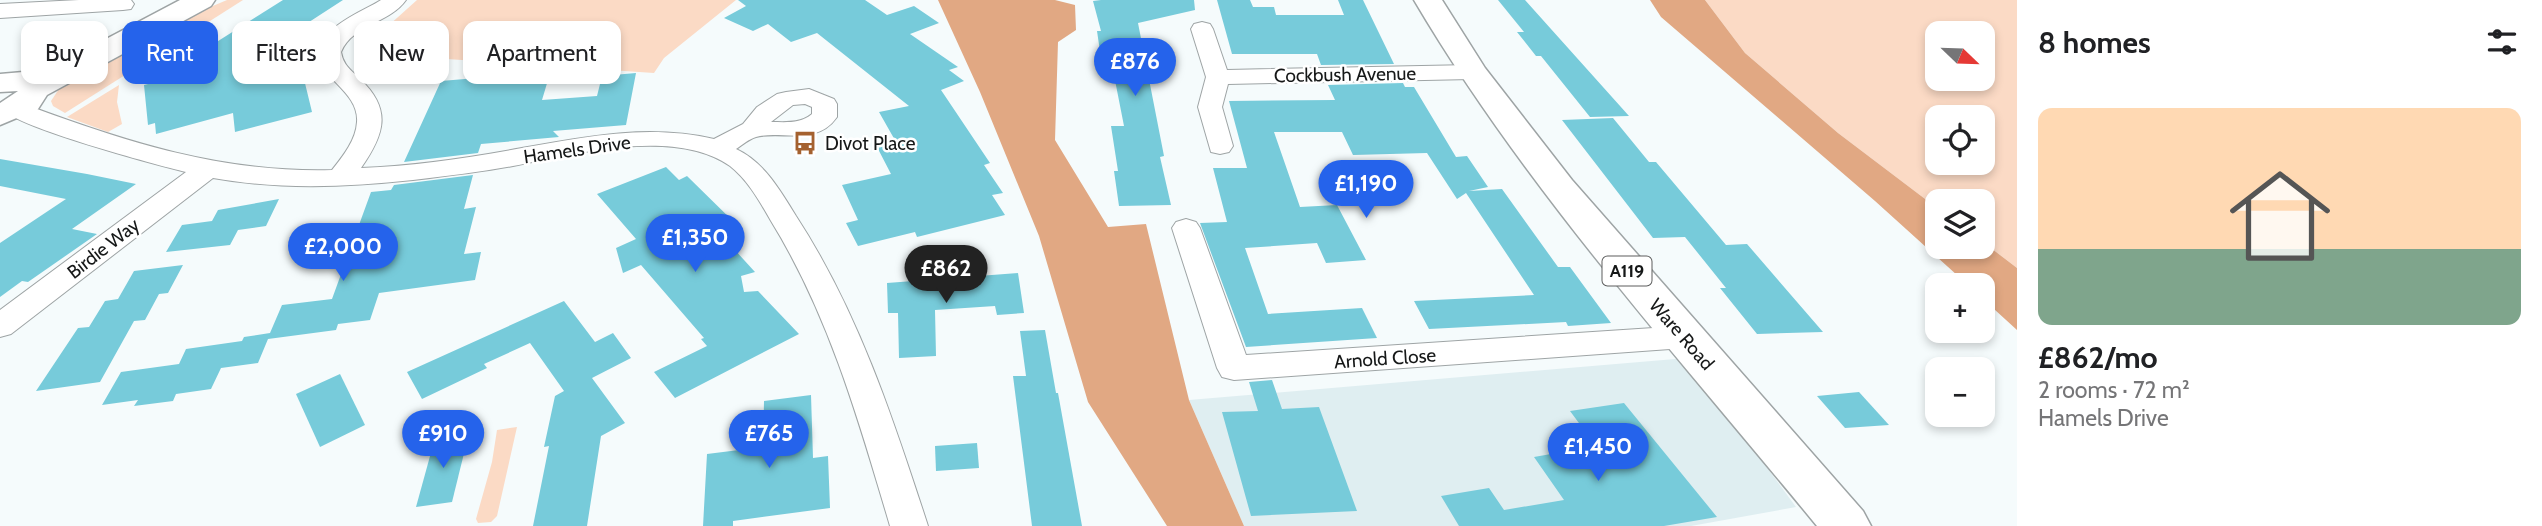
<!DOCTYPE html>
<html lang="en">
<head>
<meta charset="utf-8">
<style>
  body { margin:0; font-family:Cabin,sans-serif; background:#f6f6f6; color:#202124; height:100vh; display:flex; flex-direction:column; font-size:26px; white-space:nowrap }
  * { box-sizing:border-box; margin:0 }
  p { font-size:23px; color:#757577 }
  .icon { flex:none; width:38px; height:38px; fill:none; stroke:currentColor; stroke-width:2; stroke-linecap:round; stroke-linejoin:round }
  .map { position:relative; flex:1; overflow:hidden }
  .side { display:flex; flex-direction:column; background:#fff; width:525px }
  .side>* { flex:none }
  .banner { position:absolute; left:21px; top:21px; width:665px; height:63px; display:flex; gap:14px }
  .needle { width:46px; rotate:113deg }
  .fabs { position:absolute; left:1925px; top:21px; display:grid; gap:14px }
  .fabs a { display:grid; place-items:center; width:70px; height:70px; border-radius:14px; background:#fff; box-shadow:0 4px 10px #0003; font-size:35px }
  .price { position:absolute; translate:-50% -60px; padding:0 16px; border-radius:24px; background:#2563eb; color:#fff; font-size:23px; line-height:46px; filter:drop-shadow(0 2px 4px #0008) }
  .price::after { content:''; position:absolute; left:50%; top:42px; width:21px; height:16px; margin-left:-10px; background:inherit; clip-path:polygon(0 0,100% 0,50% 100%) }
  .price.current { background:#222; color:#fff }
  ul { padding:0; list-style:none }
  li { display:grid; align-content:center; gap:14px; height:371px; padding:0 21px }
  li+li { border-top:2px solid #e0e0e0 }
  li span { display:grid; place-items:center; height:217px; border-radius:14px; color:#555 }
  li>.icon { margin-inline-start:auto }
  span .icon { width:126px; height:126px; fill:#fffc; stroke-width:1 }
  li b { font-size:30px }
  h2 { display:flex; justify-content:space-between; align-items:center; height:84px; padding:0 21px; font-size:30px }
  .tag { padding:0 24px; border-radius:14px; background:#fff; box-shadow:0 4px 10px #0003; font-size:24px; line-height:63px }
  .tag.current { background:#2563eb; color:#fff }
  main { display:flex; flex:1; min-height:0 }
  .map>svg:first-child { display:block }
  .built { fill:#dfeef1 }
  .green { fill:#fbdac5; fill-rule:evenodd }
  .forest { fill:#e1a883 }
  .building { fill:#77cbda }
  .lines { fill:none; stroke-linecap:round; stroke-linejoin:round }
  .street-casing { stroke:#9ea4a5; stroke-width:2 }
  .secondary-casing { stroke:#9ea4a5; stroke-width:3 }
  .primary-casing { stroke:#9ea4a5; stroke-width:3 }
  .street { fill:#fff; fill-rule:evenodd }
  .secondary { fill:#fff; fill-rule:evenodd }
  .primary { fill:#fff; fill-rule:evenodd }
  .labels { text-anchor:middle; stroke-width:5; stroke-linejoin:round; paint-order:stroke }
  .shield { fill:#fff; stroke:#5c5d5d; stroke-width:2 }
  .shield-label { font-size:18px; font-weight:bold; fill:#161818 }
  .street-label { font-size:19px; fill:#161818; stroke:#fff }
  .poi-label { font-size:19px; fill:#161818; stroke:#fff; text-anchor:start }
</style>
</head>
<body>
<main>
<div class="map">
<svg width="2017" height="526" viewBox="0 0 2017 526">
  <rect width="100%" height="100%" fill="#f5fbfc"/>
  <!-- built -->
  <polygon class="built" points="1687,358 1796,507 1691,526 1244,526 1189,400"/>
  <!-- green -->
  <g class="green">
    <polygon points="227,0 243,0 155,56 149,57 128,51 163,27"/>
    <polygon points="417,0 736,0 664,58 654,73 358,53"/>
    <path d="M 1705,0 L 2017,0 L 2017,268 L 1983,242 L 1983,201 L 1937,201 L 1937,208 L 1838,133 L 1745,53 ZM 1937,33 L 1983,33 L 1983,79 L 1937,79 ZM 1937,117 L 1983,117 L 1983,163 L 1937,163 Z"/>
    <polygon points="114,52 143,60 144,63 65,113 53,106 51,101 63,83"/>
    <polygon points="119,85 117,102 122,124 108,132 67,117"/>
    <polygon points="517,427 497,516 491,522 478,523 476,519 492,462 497,430"/>
  </g>
  <!-- forest -->
  <g class="forest">
    <polygon points="938,0 1055,0 1075,5 1076,30 1058,42 1055,140 1108,227 1146,224 1189,400 1244,526 1167,526 1088,402 1039,236 980,92"/>
    <polygon points="1650,0 1705,0 1745,53 1838,133 1937,208 1937,247 1983,247 1983,242 2017,268 2017,330 1983,299 1983,285 1968,285 1875,201 1661,17"/>
  </g>
  <!-- building -->
  <g class="building">
    <polygon points="283,0 343,0 306,24 309,39 295,42 312,112 235,132 233,113 156,134 155,123 148,125 144,85 148,84 147,74 211,58 210,47 215,43"/>
    <polygon points="738,0 865,0 887,15 914,6 939,23 910,34 958,67 949,70 964,81 941,90 990,163 984,165 1003,193 992,195 1005,215 917,237 915,232 858,246 846,223 858,220 842,185 891,174 877,147 896,142 879,112 909,106 817,33 791,42 768,24 753,31 724,18 746,6"/>
    <polygon points="1101,0 1194,0 1195,10 1138,23 1164,156 1160,157 1171,205 1119,206 1114,171 1118,171 1111,126 1124,126 1112,65 1102,65 1097,31 1101,31 1093,1"/>
    <polygon points="1217,0 1250,0 1253,7 1274,7 1276,15 1344,15 1338,0 1363,0 1394,64 1321,65 1317,54 1232,54"/>
    <polygon points="1498,0 1525,0 1629,116 1590,117 1541,56 1536,56 1517,32 1524,32"/>
    <polygon points="636,73 626,125 553,131 559,137 481,144 478,153 404,162 441,81 489,77 488,81 535,78 534,82 548,80 542,100 597,96 602,76"/>
    <polygon points="1403,83 1405,87 1414,87 1456,157 1467,156 1488,187 1469,191 1502,189 1558,267 1570,267 1611,323 1568,326 1566,322 1429,329 1414,301 1534,295 1466,193 1457,199 1427,153 1353,155 1342,132 1274,132 1300,207 1337,205 1366,260 1326,263 1317,243 1245,248 1268,314 1362,308 1377,338 1246,347 1200,223 1227,222 1213,168 1247,168 1229,101 1335,100 1328,85"/>
    <polygon points="1613,118 1649,162 1656,162 1726,245 1747,244 1823,332 1757,334 1720,288 1726,288 1685,237 1653,238 1562,120"/>
    <polygon points="0,159 87,174 136,184 72,229 97,234 28,282 22,281 0,297 0,243 66,199 0,186"/>
    <polygon points="666,167 679,180 687,176 741,229 723,237 755,272 741,276 744,292 758,291 799,334 675,398 654,372 707,346 701,339 704,338 641,265 623,273 616,248 636,239 597,194"/>
    <polygon points="473,175 464,209 476,207 464,254 481,252 475,280 379,293 370,320 338,324 336,330 268,339 258,363 221,368 211,389 176,394 173,401 134,406 138,400 102,405 121,372 179,364 186,349 242,341 244,337 270,333 282,305 332,299 371,192 391,190 394,185"/>
    <polygon points="279,199 266,226 238,230 230,245 166,252 182,225 212,221 218,210"/>
    <polygon points="183,265 168,293 159,294 145,320 134,321 100,382 36,391 78,328 89,327 105,301 118,299 134,271"/>
    <polygon points="1018,273 1024,313 997,315 995,306 935,310 936,356 899,358 898,313 888,313 887,283"/>
    <polygon points="564,301 595,342 613,333 631,358 592,378 625,423 601,436 587,526 533,526 549,446 544,447 555,396 564,391 530,343 484,364 487,368 422,399 407,372"/>
    <polygon points="1045,330 1056,393 1058,393 1082,526 1032,526 1013,376 1026,376 1020,331"/>
    <polygon points="340,374 365,425 320,447 296,394"/>
    <polygon points="1272,380 1282,409 1319,407 1357,511 1251,516 1222,412 1258,411 1249,382"/>
    <polygon points="1859,392 1889,425 1845,428 1817,396"/>
    <polygon points="811,395 813,458 828,456 830,508 733,521 733,526 703,526 707,454 763,447 764,401"/>
    <polygon points="1624,403 1717,517 1664,526 1459,526 1441,496 1489,488 1504,510 1564,500 1534,457 1596,446 1570,411"/>
    <polygon points="469,433 452,502 416,507 435,438"/>
    <polygon points="977,443 979,468 936,471 935,446"/>
  </g>
  <g class="lines">
    <!-- street casing -->
    <g class="street-casing">
      <g id="street">
        <polygon points="79,0 131,0 134,4 131,9 123,10 0,18 0,4"/>
        <path d="M 381,0 L 406,0 C 389,24 353,24 341,52 C 343,65 351,70 360,79 C 393,110 384,135 361,168 C 411,166 461,159 511,150 C 579,138 645,123 714,139 L 743,124 L 757,107 L 777,94 L 786,92 L 809,89 L 834,99 L 837,104 L 837,117 C 816,147 781,130 756,137 C 749,139 742,145 736,149 C 764,162 780,190 796,216 C 858,311 893,418 928,526 L 890,526 C 859,421 829,315 771,221 C 760,202 748,180 730,166 C 675,127 574,154 513,166 C 480,172 447,176 413,180 C 347,187 279,190 213,178 L 11,334 L 0,337 L 0,310 L 186,172 C 157,165 15,127 3,109 L 6,104 L 15,102 L 24,104 C 125,142 223,173 332,170 C 343,156 356,140 357,122 C 360,83 292,71 331,31 C 345,17 365,10 381,0 ZM 805,104 L 812,107 L 812,114 C 800,124 786,122 771,122 L 793,105 Z"/>
        <polygon points="1202,22 1210,24 1213,29 1227,70 1472,65 1480,67 1484,72 1480,77 1472,79 1228,84 1222,107 1233,146 1229,152 1220,154 1211,152 1198,107 1206,77 1191,29 1194,24"/>
        <polygon points="1186,219 1196,222 1200,228 1246,355 1684,326 1695,329 1700,337 1695,345 1684,348 1234,380 1222,377 1217,368 1172,228 1176,222"/>
      </g>
    </g>
    <!-- secondary casing -->
    <g class="secondary-casing">
      <polygon id="secondary" points="180,0 215,0 211,6 47,95 38,109 0,125 0,103 18,91 0,92 0,74 23,72 36,76"/>
    </g>
    <!-- primary casing -->
    <g class="primary-casing">
      <path id="primary" d="M 1414,0 L 1442,0 L 1485,68 L 1572,180 L 1863,511 L 1871,526 L 1817,526 C 1678,356 1526,190 1414,0 Z"/>
    </g>
    <!-- street -->
    <use href="#street" class="street"/>
    <!-- secondary -->
    <use href="#secondary" class="secondary"/>
    <!-- primary -->
    <use href="#primary" class="primary"/>
  </g>
  <!-- icons -->
  <defs>
    <g id="bus-bare" transform="scale(1.89)"><path d="M-5-6H5V4H4V6H2V4H-2V6H-4V4H-5ZM-3.5-4V0h7V-4ZM-3.5 1.2v1.5H-2V1.2ZM2 1.2v1.5H3.5V1.2Z" fill="#a4612f" stroke="#fff" stroke-width="2.5" paint-order="stroke"/></g>
  </defs>
  <g fill-rule="evenodd">
    <use href="#bus-bare" x="805" y="143"/>
  </g>
  <g class="labels">
    <!-- shield labels -->
    <rect class="shield" x="1602.5" y="256.5" width="49" height="29" rx="5"/>
    <g class="shield-label">
      <text x="1627" y="277">A119</text>
    </g>
    <!-- street labels -->
    <g class="street-label">
      <text transform="translate(1345 74) rotate(-1)" y="7">Cockbush Avenue</text>
      <text transform="translate(577 149) rotate(-8)" y="7">Hamels Drive</text>
      <text transform="translate(103 248) rotate(-38)" y="7">Birdie Way</text>
      <text transform="translate(1682 334) rotate(49)" y="7">Ware Road</text>
      <text transform="translate(1385 358) rotate(-4)" y="7">Arnold Close</text>
    </g>
    <!-- poi labels -->
    <g class="poi-label">
      <text x="825" y="150">Divot Place</text>
    </g>
  </g>
</svg>
<div class="fabs">
<a><svg class="needle" viewBox="-14 -14 28 28"><path d="M0-13l5 13h-10z" fill="#e53935"/><path d="M0 13l5-13h-10z" fill="#757577"/></svg></a>
<a><svg class="icon" aria-label="locate" viewBox="0 0 24 24"><circle cx="12" cy="12" r="6"/><path d="M12 2v4M12 18v4M2 12h4M18 12h4"/></svg></a>
<a><svg class="icon" aria-label="layers" viewBox="0 0 24 24"><path d="M12 4l9 5-9 5-9-5zM3 14l9 5 9-5"/></svg></a>
<a>+</a>
<a>−</a>
</div>
<b class="price" style="left:1135px;top:98px">£876</b>
<b class="price" style="left:1366px;top:220px">£1,190</b>
<b class="price" style="left:695px;top:274px">£1,350</b>
<b class="price" style="left:343px;top:283px">£2,000</b>
<b class="price current" style="left:946px;top:305px">£862</b>
<b class="price" style="left:443px;top:470px">£910</b>
<b class="price" style="left:769px;top:470px">£765</b>
<b class="price" style="left:1598px;top:483px">£1,450</b>
<div class="banner">
<a class="tag">Buy</a>
<a class="tag current">Rent</a>
<a class="tag">Filters</a>
<a class="tag">New</a>
<a class="tag">Apartment</a>
</div>
</div>
<section class="side">
<h2>8 homes<svg class="icon" aria-label="filters" viewBox="0 0 24 24"><path d="M4 7h16M4 17h16"/><circle cx="9" cy="7" r="2"/><circle cx="15" cy="17" r="2"/></svg></h2>
<ul>
<li><span style="background:linear-gradient(#ffd9b3 65%,#7fa58c 0)"><svg class="icon" aria-label="home" viewBox="0 0 24 24"><path d="M3 11l9-7 9 7M6 9v11h12V9"/></svg></span><div><b>£862/mo</b><p>2 rooms · 72 m²</p><p>Hamels Drive</p></div></li>
</ul>
</section>
</main>
</body>
</html>
